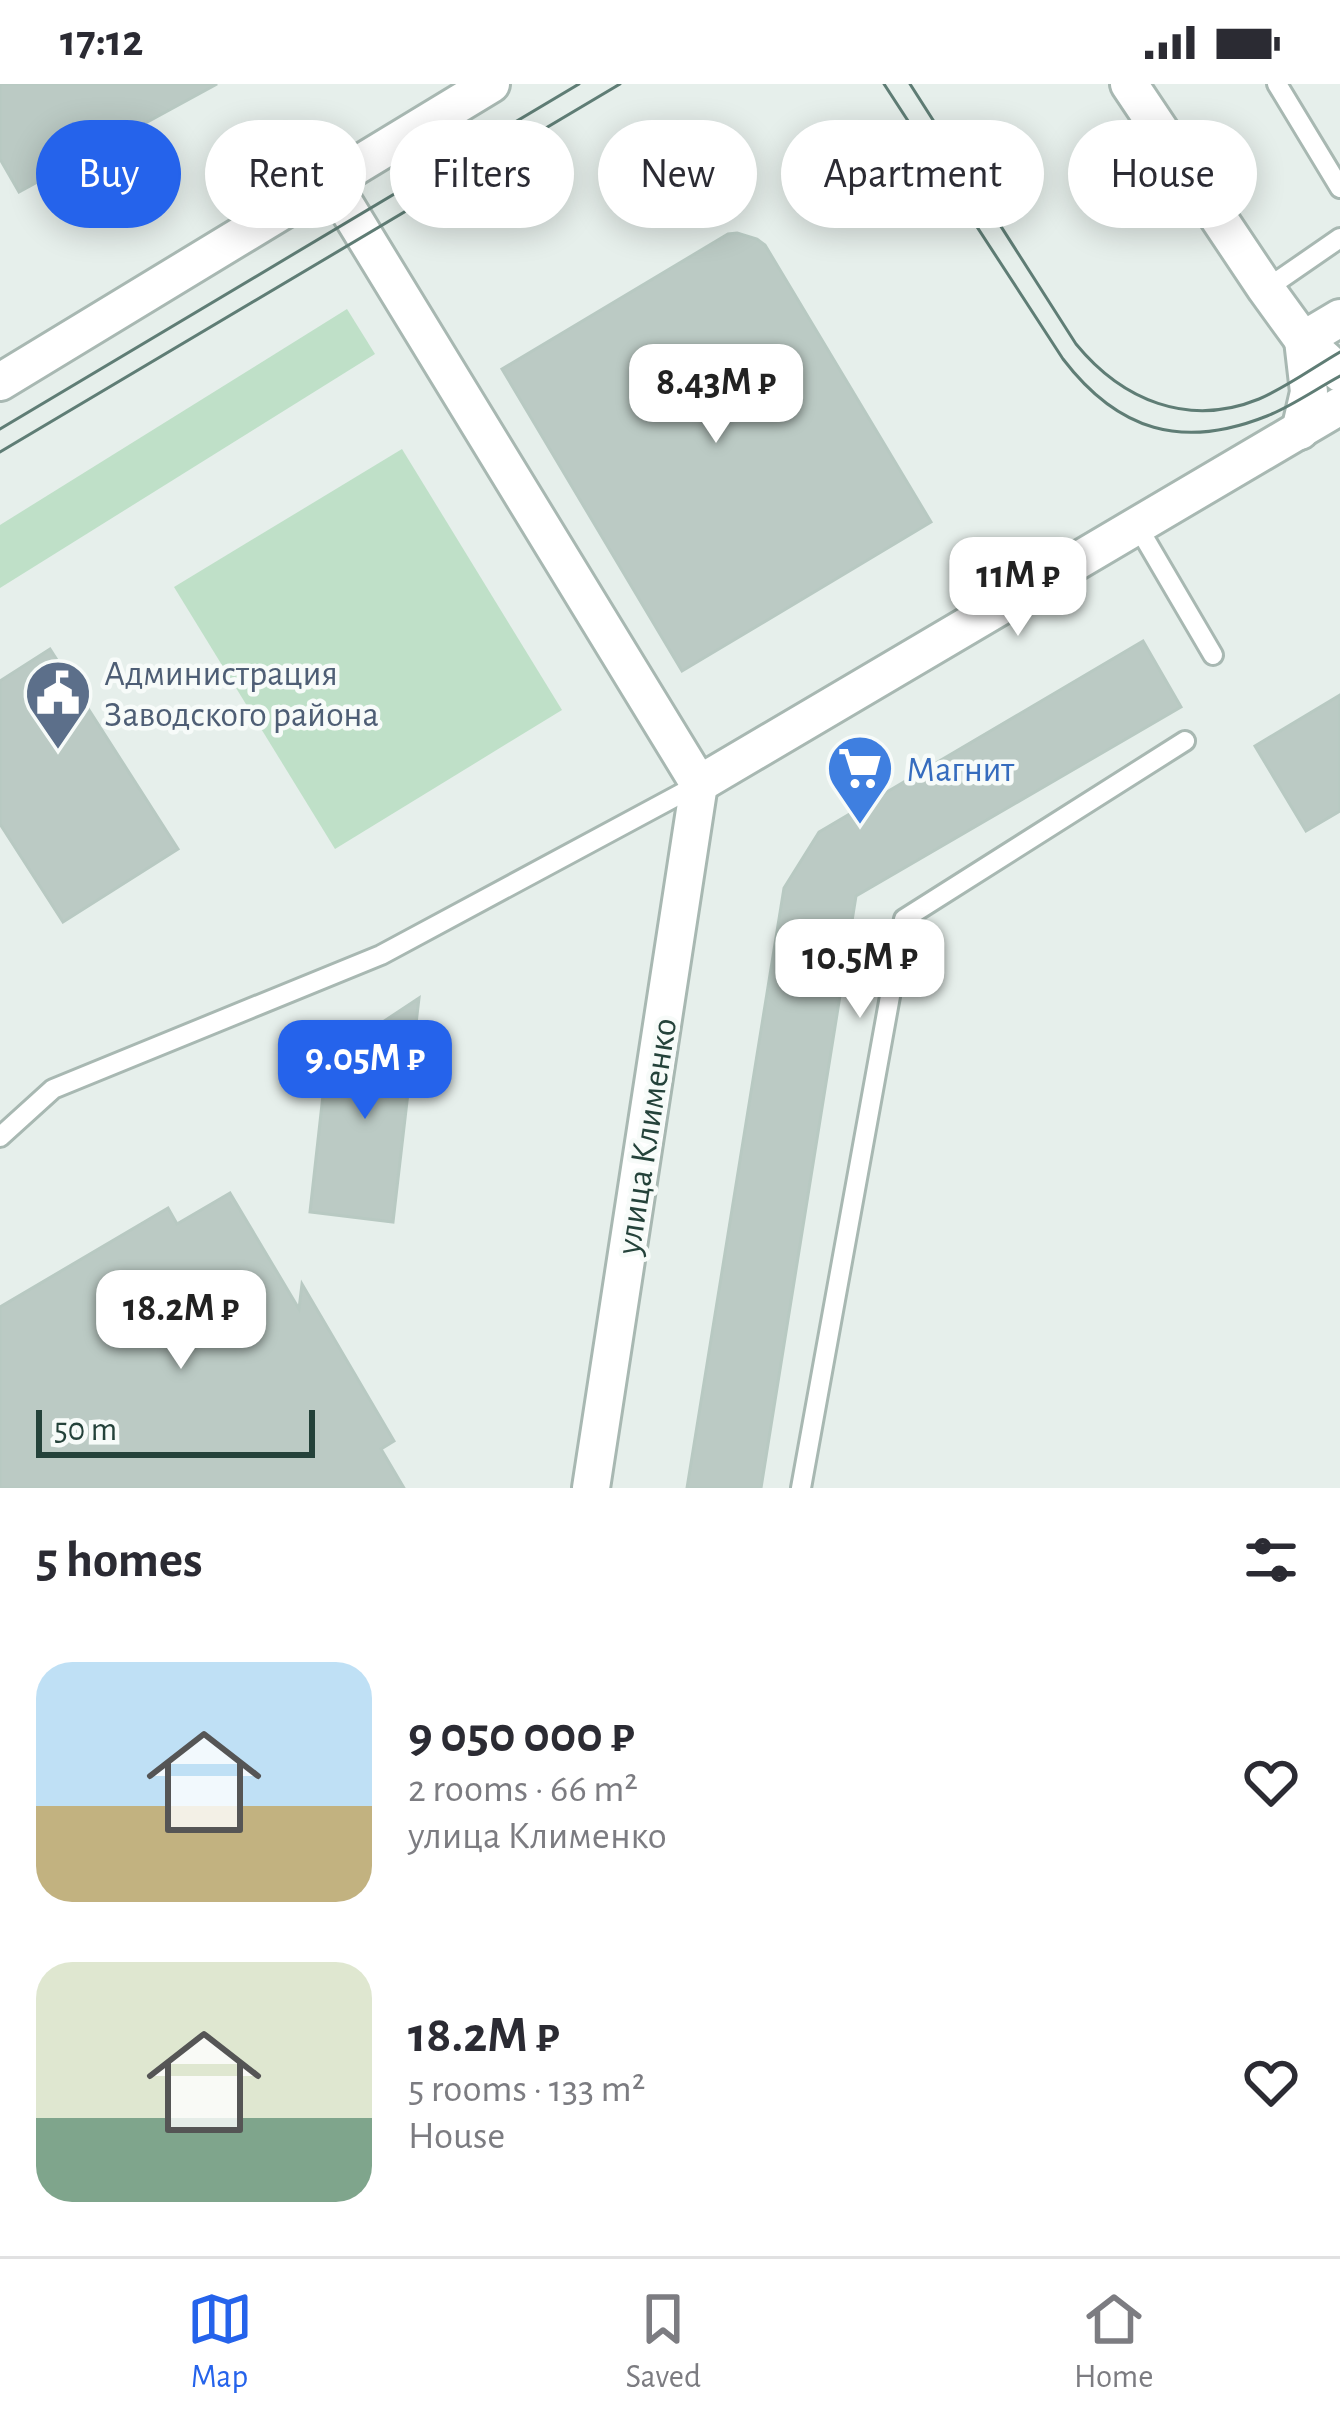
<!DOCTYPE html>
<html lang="en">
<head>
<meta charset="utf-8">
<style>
  body { margin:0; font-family:"Alegreya Sans",sans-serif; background:#f7f7f7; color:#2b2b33; height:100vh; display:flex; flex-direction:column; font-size:45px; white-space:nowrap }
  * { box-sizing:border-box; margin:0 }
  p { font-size:39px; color:#7c7c81 }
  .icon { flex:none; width:66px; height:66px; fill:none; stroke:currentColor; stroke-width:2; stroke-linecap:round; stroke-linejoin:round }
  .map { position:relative; height:1404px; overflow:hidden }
  .sheet { display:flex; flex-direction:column; background:#fff; flex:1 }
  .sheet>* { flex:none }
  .hud { position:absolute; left:36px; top:36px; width:1269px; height:108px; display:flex; gap:24px }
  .scale { position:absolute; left:36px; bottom:30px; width:279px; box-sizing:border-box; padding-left:12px; border:6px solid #24423a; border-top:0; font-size:33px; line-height:42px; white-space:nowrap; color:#24423a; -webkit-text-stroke:9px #f7fbf9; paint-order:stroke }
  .price { position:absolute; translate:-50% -102px; padding:0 27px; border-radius:24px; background:#fff; color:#222; font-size:39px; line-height:78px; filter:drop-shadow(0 3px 6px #0008) }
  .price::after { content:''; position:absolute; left:50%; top:72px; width:36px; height:27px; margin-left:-18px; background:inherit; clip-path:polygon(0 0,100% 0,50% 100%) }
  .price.on { background:#2563eb; color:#fff }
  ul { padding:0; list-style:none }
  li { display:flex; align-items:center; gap:36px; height:300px; padding:0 36px }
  li span { display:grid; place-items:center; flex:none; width:336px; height:240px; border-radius:36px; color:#555 }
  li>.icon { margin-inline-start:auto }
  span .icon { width:144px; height:144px; fill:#fffc; stroke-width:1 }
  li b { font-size:51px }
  h2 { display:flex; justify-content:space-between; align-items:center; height:144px; padding:0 36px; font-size:51px }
  .pill { padding:0 42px; border-radius:54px; background:#fff; box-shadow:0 6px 30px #0003; font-size:42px; line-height:108px }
  .pill.on { background:#2563eb; color:#fff }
  .status { display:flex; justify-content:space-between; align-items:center; height:84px; padding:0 60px; background:#fff; direction:ltr }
  .status svg { height:33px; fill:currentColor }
  .dock { display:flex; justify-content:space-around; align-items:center; height:168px; border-top:3px solid #e1e1e2; background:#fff; font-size:33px; color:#7c7c81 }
  .dock a { display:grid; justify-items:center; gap:6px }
  .dock .on { color:#2563eb }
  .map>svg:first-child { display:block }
  .green { fill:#bfe0c8 }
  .building { fill:#bbcac4; stroke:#b8c9c2; stroke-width:3 }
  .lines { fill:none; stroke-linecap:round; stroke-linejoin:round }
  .service-casing { stroke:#a8b8b2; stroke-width:24 }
  .minor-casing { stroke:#a8b8b2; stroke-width:42 }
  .tertiary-casing { stroke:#a8b8b2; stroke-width:42 }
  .service { stroke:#fff; stroke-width:18 }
  .minor { stroke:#fff; stroke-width:36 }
  .tertiary { stroke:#fff; stroke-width:36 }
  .tram { stroke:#5f7d75; stroke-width:3 }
  .labels { text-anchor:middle; stroke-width:9; stroke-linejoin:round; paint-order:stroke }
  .service-label { font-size:36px; fill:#4e5e75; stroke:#f7fbf9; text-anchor:start }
  .shop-label { font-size:36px; fill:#366cbe; stroke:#f7fbf9; text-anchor:start }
  .street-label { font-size:36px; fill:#24423a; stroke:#f7fbf9 }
</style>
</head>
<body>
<div class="status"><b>17:12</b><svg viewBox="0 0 49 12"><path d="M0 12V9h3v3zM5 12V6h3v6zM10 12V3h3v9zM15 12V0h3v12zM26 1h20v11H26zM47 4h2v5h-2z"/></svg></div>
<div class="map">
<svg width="1340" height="1404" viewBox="0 0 1340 1404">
  <rect width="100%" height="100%" fill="#e6efeb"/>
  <!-- green -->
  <g class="green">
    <polygon points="347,225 375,270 0,504 0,441"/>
    <polygon points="402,365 562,626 335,765 174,503"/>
  </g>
  <!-- building -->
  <g class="building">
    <polygon points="0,0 217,0 19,108 0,75"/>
    <polygon points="737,149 757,155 765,161 931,438 682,587 502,285 728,150"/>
    <polygon points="1143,557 1181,623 856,812 761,1404 687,1404 784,804 819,748"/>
    <polygon points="50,565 178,765 63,838 0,740 0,597"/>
    <polygon points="1340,611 1340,727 1306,747 1255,662"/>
    <polygon points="419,914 393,1138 310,1128 327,975"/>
    <polygon points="230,1109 299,1225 302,1200 394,1357 381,1365 404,1404 0,1404 0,1223 168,1124 177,1140"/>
  </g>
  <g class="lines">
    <!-- service casing -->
    <g class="service-casing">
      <g id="service">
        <polyline points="1277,0 1340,104"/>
        <polyline points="1266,205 1340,154"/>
        <polyline points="1138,443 1213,571"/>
        <polyline points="0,1053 53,1005 381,871 699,700"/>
        <polyline points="801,1404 904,835 1185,657"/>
      </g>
    </g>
    <!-- minor casing -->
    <g class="minor-casing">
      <g id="minor">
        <polyline points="332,99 699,700"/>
        <polyline points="1300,347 1309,308 1303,256"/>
        <polyline points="699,700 1340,322"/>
        <polyline points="591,1404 699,700"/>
      </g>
    </g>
    <!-- tertiary casing -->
    <g class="tertiary-casing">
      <g id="tertiary">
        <polyline points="1129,0 1266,205 1303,256 1340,289"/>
        <polyline points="1303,256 1340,234"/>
        <polyline points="0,298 491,0"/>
      </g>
    </g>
    <!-- service -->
    <use href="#service" class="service"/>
    <!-- minor -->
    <use href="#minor" class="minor"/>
    <!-- tertiary -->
    <use href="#tertiary" class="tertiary"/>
    <!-- tram -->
    <g class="tram">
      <path d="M 884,0 L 1063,275 C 1118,347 1182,366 1267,332 C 1292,322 1316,305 1340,292"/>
      <path d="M 910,0 L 1076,260 C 1122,316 1188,344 1259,315 C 1287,303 1314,283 1340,268"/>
      <polyline points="0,345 579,0"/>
      <polyline points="0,368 620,0"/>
    </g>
  </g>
  <!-- icons -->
  <defs>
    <g id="civic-pin" transform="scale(3.45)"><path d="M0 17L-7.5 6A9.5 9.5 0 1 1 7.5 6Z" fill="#5c6f8a" stroke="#f7fbf9"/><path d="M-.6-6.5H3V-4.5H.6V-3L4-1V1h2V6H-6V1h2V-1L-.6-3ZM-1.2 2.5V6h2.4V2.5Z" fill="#fff"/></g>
    <g id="supermarket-pin" transform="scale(3.45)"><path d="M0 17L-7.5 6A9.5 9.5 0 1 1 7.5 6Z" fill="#3f7fe0" stroke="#f7fbf9"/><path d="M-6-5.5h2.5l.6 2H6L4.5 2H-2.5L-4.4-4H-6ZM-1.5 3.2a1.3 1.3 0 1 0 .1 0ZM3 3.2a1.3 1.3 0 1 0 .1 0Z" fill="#fff"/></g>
  </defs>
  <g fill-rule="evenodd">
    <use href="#civic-pin" x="58" y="609"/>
    <use href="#supermarket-pin" x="860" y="684"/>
  </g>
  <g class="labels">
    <!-- service labels -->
    <g class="service-label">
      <text x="104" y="601">Администрация<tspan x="104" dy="41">Заводского района</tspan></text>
    </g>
    <!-- shop labels -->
    <g class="shop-label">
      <text x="906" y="697">Магнит</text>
    </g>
    <!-- street labels -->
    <g class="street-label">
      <text transform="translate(645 1052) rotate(-81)" y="13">улица Клименко</text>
    </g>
  </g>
</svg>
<div class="scale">50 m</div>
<b class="price" style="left:716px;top:362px">8.43M ₽</b>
<b class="price" style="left:1018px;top:555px">11M ₽</b>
<b class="price" style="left:860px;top:937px">10.5M ₽</b>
<b class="price on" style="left:365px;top:1038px">9.05M ₽</b>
<b class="price" style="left:181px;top:1288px">18.2M ₽</b>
<div class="hud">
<a class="pill on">Buy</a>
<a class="pill">Rent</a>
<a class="pill">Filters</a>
<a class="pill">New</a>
<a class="pill">Apartment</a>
<a class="pill">House</a>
</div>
</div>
<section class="sheet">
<h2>5 homes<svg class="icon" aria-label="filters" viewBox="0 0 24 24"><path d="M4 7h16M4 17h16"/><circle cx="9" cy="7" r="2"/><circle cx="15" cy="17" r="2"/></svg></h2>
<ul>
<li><span style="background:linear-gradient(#bfe0f5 60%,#c2b280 0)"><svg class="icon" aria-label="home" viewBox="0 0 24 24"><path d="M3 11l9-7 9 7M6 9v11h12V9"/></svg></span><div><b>9 050 000 ₽</b><p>2 rooms · 66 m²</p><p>улица Клименко</p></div><svg class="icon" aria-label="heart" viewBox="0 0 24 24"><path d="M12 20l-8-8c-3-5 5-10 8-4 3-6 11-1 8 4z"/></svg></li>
<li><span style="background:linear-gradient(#dfe7d0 65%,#7fa58c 0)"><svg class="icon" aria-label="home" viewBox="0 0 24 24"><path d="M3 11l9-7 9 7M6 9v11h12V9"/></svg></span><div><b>18.2M ₽</b><p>5 rooms · 133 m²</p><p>House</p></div><svg class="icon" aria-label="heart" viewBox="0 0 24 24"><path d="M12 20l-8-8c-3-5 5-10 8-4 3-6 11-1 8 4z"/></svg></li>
</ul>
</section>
<nav class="dock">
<a class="on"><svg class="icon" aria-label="map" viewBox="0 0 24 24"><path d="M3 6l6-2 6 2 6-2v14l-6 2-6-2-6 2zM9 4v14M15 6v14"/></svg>Map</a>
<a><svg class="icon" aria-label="saved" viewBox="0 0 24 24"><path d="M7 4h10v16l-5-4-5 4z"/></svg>Saved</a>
<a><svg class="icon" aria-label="home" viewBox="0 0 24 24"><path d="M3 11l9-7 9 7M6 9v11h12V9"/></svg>Home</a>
</nav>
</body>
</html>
